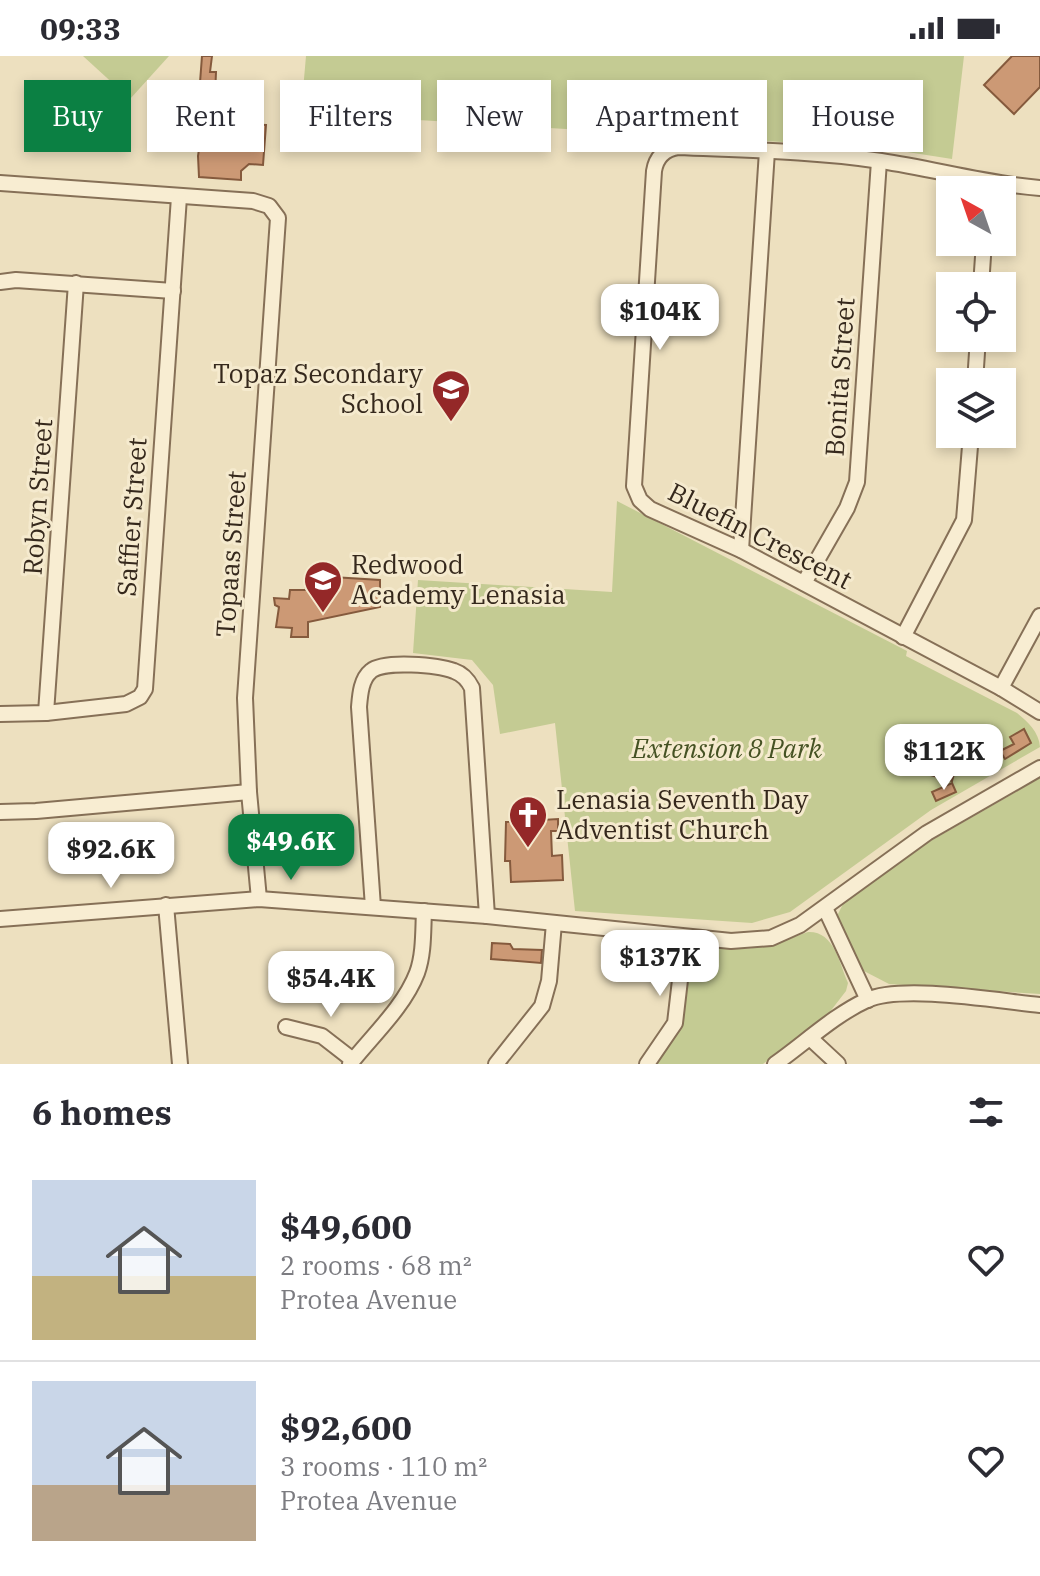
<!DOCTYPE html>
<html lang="en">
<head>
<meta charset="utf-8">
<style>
  body { margin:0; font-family:"IBM Plex Serif",serif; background:#f2f2f3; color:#2b2b33; height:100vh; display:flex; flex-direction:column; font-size:30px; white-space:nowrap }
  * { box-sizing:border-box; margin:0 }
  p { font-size:26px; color:#7c7c81 }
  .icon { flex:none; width:44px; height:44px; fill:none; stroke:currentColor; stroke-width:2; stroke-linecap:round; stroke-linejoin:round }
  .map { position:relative; height:1008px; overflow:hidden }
  .drawer { display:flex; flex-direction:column; background:#fff; flex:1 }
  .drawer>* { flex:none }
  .top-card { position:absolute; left:24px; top:24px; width:992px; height:72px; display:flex; gap:16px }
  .needle { width:52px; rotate:320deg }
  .controls { position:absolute; left:936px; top:120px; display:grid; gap:16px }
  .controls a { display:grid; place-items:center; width:80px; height:80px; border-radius:0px; background:#fff; box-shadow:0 4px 12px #0003; font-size:40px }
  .price { position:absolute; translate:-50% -68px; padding:0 18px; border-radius:16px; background:#fff; color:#222; font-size:26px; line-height:52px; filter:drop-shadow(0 2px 4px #0008) }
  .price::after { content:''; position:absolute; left:50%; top:48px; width:24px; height:18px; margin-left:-12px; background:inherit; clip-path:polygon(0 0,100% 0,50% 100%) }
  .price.selected { background:#0b8043; color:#fff }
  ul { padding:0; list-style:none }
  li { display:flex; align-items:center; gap:24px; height:200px; padding:0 32px }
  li+li { border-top:2px solid #e1e1e2 }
  li span { display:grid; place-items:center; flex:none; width:224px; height:160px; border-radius:0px; color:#555 }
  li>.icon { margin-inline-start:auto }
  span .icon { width:96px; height:96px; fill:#fffc; stroke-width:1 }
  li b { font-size:34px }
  h2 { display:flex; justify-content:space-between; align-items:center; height:96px; padding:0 32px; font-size:34px }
  .chip { padding:0 28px; border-radius:0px; background:#fff; box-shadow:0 4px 12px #0003; font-size:28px; line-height:72px }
  .chip.selected { background:#0b8043; color:#fff }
  .status { display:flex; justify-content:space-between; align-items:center; height:56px; padding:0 40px; background:#fff; direction:ltr }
  .status svg { height:22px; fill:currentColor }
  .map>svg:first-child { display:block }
  .green { fill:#c4cb93 }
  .building { fill:#cc9975; stroke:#855a3d; stroke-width:2 }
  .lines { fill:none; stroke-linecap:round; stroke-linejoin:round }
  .minor-casing { stroke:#867057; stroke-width:18 }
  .minor { stroke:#f8edd2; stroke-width:14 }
  .labels { text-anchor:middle; stroke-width:6; stroke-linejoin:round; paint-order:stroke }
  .poi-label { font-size:26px; fill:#35281c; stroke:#f5eace; text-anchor:start }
  .street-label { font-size:26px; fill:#35281c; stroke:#f5eace }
  .park-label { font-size:26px; font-style:italic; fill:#455223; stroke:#f5eace }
</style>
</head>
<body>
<div class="status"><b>09:33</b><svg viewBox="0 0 49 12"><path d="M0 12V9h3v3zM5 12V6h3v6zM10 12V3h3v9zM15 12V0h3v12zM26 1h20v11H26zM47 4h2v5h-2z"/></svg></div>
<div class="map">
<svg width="1040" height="1008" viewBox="0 0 1040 1008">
  <rect width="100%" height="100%" fill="#ede0bf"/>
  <!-- green -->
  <g class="green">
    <polygon points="83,0 169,0 130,43"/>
    <polygon points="306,0 964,0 952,103 882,92 301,57"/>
    <path d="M 617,445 L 907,595 L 906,600 L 1017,657 C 1028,666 1039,676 1040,691 L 931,754 L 790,856 L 752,867 L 575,855 L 555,667 L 500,678 L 493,629 L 472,604 L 413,597 L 418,524 L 612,536 Z"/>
    <polygon points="1040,722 1040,938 889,928 862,914 837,860 846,842 922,790"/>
    <path d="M 808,876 C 834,875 839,906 848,927 L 846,935 L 829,957 L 763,1008 L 653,1008 L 678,973 L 689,896 C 702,884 716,892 732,893 C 763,894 780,886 808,876 Z"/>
  </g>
  <!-- building -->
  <g class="building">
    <polygon points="202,0 212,0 210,16 216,16 215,40 199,40"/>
    <polygon points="1012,0 1040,0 1040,31 1014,58 984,29"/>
    <polygon points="203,66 266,69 263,109 249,108 241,115 241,124 199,121 198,100"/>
    <polygon points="316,520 380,524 380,551 308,566 308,581 291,581 292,572 276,571 279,551 275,549 274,542 289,543 290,534 306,534 305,521"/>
    <polygon points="1024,673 1031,687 1005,703 1000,695 1014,688 1010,681"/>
    <polygon points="936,681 962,689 952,725 927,718 927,715 923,714"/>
    <polygon points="952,727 956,736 936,745 932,736"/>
    <polygon points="558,763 558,775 551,775 552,800 562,799 563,824 511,826 510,805 505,805 506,766"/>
    <polygon points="492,887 510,888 513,893 542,894 541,907 491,903"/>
  </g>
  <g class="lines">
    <!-- minor casing -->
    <g class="minor-casing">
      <g id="minor">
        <polyline points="0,127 253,145 269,150 278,162 245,642 249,736 259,843"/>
        <path d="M 1040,132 C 986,128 935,113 881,105 C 814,95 745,94 678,91 C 664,93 656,102 654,115 L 634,430 L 640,444 L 650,453 L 741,494 L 1001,632 L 1040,656"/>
        <polyline points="0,226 16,224 173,235"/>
        <polyline points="981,230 984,186"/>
        <polyline points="975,326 978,282"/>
        <polyline points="741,494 767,95"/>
        <polyline points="804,527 847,452 857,426 879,105"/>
        <polyline points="903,581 964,464 971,378"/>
        <polyline points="1001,632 1040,560"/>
        <polyline points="46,657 76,227"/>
        <polyline points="0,658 46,657 126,648 140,641 145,633 179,141"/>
        <polyline points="0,756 36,755 249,736"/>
        <polyline points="166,849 180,1008"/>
        <path d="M 373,851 L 359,651 C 360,639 361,623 371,615 C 384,604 438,609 454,615 C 463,618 468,624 472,632 L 487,860"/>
        <polyline points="825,852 868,944"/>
        <polyline points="0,863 259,843 487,860 731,885 771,882 800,869 927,777 1040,712"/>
        <polyline points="286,971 322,980 353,1004"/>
        <polyline points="810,982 838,1008"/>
        <path d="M 350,1008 C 372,980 404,951 417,917 C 424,898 423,875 424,855"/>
        <polyline points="496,1008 542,950 549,925 554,867"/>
        <polyline points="647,1008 675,967 685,881"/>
        <path d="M 775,1008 C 805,987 834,959 867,944 C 902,928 999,945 1040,949"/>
      </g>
    </g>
    <!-- minor -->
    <use href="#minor" class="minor"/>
  </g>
  <!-- icons -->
  <defs>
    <g id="school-pin" transform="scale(2)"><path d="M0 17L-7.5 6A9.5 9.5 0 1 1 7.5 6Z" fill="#942828" stroke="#f5eace"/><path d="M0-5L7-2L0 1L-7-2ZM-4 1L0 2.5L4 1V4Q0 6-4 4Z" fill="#fff"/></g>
    <g id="church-pin" transform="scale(2)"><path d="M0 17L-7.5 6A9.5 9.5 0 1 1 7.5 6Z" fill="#942828" stroke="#f5eace"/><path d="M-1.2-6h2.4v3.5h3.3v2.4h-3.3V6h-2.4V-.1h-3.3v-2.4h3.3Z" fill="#fff"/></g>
  </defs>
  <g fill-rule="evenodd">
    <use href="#school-pin" x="451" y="333"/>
    <use href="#school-pin" x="323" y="524"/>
    <use href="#church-pin" x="528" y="759"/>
  </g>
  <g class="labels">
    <!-- poi labels -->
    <g class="poi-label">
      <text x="423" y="327" text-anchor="end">Topaz Secondary<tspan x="423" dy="30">School</tspan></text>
      <text x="351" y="518">Redwood<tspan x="351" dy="30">Academy Lenasia</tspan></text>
      <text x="556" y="753">Lenasia Seventh Day<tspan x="556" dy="30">Adventist Church</tspan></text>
    </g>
    <!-- street labels -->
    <g class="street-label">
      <text transform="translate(840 321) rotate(-86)" y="9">Bonita Street</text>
      <text transform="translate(38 441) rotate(-86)" y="9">Robyn Street</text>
      <text transform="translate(132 461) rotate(-86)" y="9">Saffier Street</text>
      <text transform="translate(760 480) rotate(27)" y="9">Bluefin Crescent</text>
      <text transform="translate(231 498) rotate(-86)" y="9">Topaas Street</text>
    </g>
    <!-- park labels -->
    <g class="park-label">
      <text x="727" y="702">Extension 8 Park</text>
    </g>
  </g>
</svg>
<div class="controls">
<a><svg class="needle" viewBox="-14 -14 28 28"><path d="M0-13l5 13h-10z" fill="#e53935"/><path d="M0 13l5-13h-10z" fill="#7c7c81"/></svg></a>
<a><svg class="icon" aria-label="locate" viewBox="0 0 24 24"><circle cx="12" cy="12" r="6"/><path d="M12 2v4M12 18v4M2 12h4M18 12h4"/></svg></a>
<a><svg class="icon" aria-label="layers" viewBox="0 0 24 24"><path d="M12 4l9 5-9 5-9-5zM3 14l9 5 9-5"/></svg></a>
</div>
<b class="price" style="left:660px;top:296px">$104K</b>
<b class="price" style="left:944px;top:736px">$112K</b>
<b class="price selected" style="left:291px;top:826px">$49.6K</b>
<b class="price" style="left:111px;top:834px">$92.6K</b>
<b class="price" style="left:660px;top:942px">$137K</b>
<b class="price" style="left:331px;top:963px">$54.4K</b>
<div class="top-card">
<a class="chip selected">Buy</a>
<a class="chip">Rent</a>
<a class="chip">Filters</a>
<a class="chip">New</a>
<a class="chip">Apartment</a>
<a class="chip">House</a>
</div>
</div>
<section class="drawer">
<h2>6 homes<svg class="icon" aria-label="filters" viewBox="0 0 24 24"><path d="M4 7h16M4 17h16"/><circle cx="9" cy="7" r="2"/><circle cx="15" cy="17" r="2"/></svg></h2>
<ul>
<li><span style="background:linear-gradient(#c9d6e8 60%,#c2b280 0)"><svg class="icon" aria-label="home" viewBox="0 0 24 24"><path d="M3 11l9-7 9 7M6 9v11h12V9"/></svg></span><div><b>$49,600</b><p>2 rooms · 68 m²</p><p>Protea Avenue</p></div><svg class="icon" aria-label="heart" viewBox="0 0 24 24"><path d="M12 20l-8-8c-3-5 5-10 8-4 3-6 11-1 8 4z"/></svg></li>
<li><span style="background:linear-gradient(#c9d6e8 65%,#b9a48a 0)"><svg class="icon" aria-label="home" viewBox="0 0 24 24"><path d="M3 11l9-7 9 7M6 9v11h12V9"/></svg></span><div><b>$92,600</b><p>3 rooms · 110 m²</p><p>Protea Avenue</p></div><svg class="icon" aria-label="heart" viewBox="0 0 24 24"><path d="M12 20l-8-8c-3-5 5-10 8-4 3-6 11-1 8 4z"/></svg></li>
</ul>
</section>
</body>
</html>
